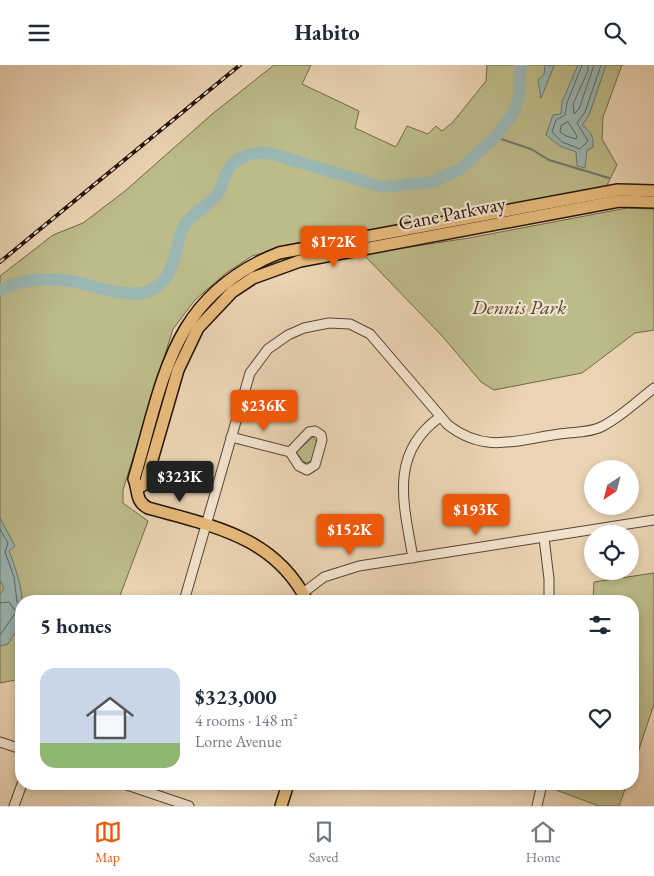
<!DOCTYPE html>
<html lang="en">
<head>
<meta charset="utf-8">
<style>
  body { margin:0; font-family:"EB Garamond",serif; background:#f2f2f3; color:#1f2937; height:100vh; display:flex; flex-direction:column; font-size:19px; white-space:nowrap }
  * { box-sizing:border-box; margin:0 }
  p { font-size:16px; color:#747a83 }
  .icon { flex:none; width:28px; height:28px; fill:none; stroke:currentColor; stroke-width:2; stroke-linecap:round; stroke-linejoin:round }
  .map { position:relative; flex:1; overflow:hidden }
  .sheet { position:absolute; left:15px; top:530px; width:624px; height:195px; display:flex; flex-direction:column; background:#fff; border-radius:20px; box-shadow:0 2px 8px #0003 }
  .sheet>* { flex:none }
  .needle { width:32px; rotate:216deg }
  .tools { position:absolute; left:584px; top:395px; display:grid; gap:10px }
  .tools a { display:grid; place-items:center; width:55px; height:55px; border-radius:50%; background:#fff; box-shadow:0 2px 8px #0003; font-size:25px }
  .price { position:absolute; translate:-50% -42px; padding:0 11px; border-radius:5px; background:#ea580c; color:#fff; font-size:16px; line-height:32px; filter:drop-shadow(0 1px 2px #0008) }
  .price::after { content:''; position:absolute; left:50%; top:30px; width:15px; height:11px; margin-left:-8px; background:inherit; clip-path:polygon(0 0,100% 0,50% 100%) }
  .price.active { background:#222; color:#fff }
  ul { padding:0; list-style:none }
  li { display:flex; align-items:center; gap:15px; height:125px; padding:0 25px }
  li span { display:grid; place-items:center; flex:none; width:140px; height:100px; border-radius:15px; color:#555 }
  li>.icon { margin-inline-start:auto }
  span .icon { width:60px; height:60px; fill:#fffc; stroke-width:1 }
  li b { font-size:21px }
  h2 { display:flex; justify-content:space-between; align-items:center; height:60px; padding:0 25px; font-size:21px }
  header { display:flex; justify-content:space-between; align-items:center; height:65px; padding:0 25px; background:#fff; font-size:22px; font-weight:700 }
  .tab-bar { display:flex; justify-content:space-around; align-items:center; height:70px; border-top:1px solid #e0e1e3; background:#fff; font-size:14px; color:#747a83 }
  .tab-bar a { display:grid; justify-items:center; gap:2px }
  .tab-bar .active { color:#ea580c }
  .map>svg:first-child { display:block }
  .green { fill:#bcbb89; stroke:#70684a }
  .water { fill:#9ab7b4; stroke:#6a7670 }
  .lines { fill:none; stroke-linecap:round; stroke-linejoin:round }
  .shore { stroke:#5e665f; stroke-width:1 }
  .stream { stroke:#6a7670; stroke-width:2 }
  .river { stroke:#9ab7b4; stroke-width:12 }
  .minor-casing { stroke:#554434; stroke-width:11 }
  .major-casing { stroke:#23140a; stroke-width:14 }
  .minor { stroke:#f2e3ce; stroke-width:9 }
  .major { stroke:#e6ba7a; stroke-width:11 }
  .rail-casing { stroke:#23140a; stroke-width:4 }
  .rail { stroke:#f2e3ce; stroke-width:2; stroke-dasharray:5.5; stroke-linecap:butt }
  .labels { text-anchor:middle; stroke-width:4.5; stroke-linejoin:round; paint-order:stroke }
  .street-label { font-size:20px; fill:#23140a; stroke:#f2e3ce }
  .park-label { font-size:20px; font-style:italic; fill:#514630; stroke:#f2e3ce }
</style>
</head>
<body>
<header><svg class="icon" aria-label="menu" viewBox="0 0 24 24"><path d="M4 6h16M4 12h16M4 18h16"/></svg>Habito<svg class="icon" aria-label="search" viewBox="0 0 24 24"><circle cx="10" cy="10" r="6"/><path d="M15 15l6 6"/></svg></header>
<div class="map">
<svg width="654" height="741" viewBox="0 0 654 741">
  <rect width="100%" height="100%" fill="#ebd4b3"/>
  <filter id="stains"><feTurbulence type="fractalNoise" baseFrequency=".004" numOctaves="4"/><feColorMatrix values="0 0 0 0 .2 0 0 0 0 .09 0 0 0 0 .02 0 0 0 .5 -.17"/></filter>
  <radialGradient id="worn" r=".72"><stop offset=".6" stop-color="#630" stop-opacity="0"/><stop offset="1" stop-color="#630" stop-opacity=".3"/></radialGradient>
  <!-- green -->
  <g class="green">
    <polygon points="274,0 311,0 302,19 359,46 355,63 396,82 407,61 428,69 436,61 442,66 453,57 486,16 487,0 622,0 603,52 602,74 617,100 606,122 297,178 252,191 226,208 195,235 173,264 123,425 123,438 148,456 118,536 21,536 21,614 0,618 0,211 53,170 83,158 125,126 211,50"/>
    <polygon points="627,143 654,144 654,265 635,268 582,308 494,325 481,317 443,272 363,189 469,173"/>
    <polygon points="313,372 317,377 313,394 308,398 304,397 296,387"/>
    <polygon points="654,508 654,639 633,702 632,536 593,536 594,517"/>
    <polygon points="556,719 627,719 619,741 599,741 556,725"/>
  </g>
  <!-- water -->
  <g class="water">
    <polygon points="545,0 554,1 541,33 538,15 544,10"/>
    <path d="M 578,0 L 606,0 L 589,50 L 582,60 C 590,66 594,71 593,82 L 587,85 L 585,103 L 577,101 L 576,87 L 560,81 L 546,70 L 553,50 L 561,49 L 562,37 Z"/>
    <path d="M 0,453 L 15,481 L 9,486 C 17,507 26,532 21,555 C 19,563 12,572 8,579 L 0,581 L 0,529 L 4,524 L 0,515 Z"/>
  </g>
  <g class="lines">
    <!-- shore -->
    <g class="shore">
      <polyline points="582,0 567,38 565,50 556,55 552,67 562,77 580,84 588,76 577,58 585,47 601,0"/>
      <polyline points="588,0 588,6 573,39 574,49 579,44 594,0"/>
      <polygon points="568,57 577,71 576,74 566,71 560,67 561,61"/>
      <polyline points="0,464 8,478 5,487 14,512 17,537 21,541"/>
      <polyline points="0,538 9,537 16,547 0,570"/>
    </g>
    <!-- stream -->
    <polyline class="stream" points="495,72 531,84 549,95 609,113"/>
    <!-- river -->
    <path class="river" d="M 0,225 C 21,214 46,213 70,216 C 93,219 134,238 155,223 C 177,208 174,184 183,163 C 189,149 210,141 218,128 C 223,121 224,111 229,104 C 238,90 253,87 269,88 L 383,122 L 433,117 L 460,104 L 495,72 L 513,49 L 519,31 L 520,4 L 522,0"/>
    <!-- minor casing -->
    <g class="minor-casing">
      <g id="minor">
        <polyline points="231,372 290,387 299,401 307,405 315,400 322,375 321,370 315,366 309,367 290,387"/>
        <polyline points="544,473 549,514 549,536"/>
        <path d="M 413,493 C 404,440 388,389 440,352"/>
        <polyline points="303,528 324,512 359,501 654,455"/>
        <path d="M 184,536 L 250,308 L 268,284 L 288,270 L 304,263 L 329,258 L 350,259 L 370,269 L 448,360 C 485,389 517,375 559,369 C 572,367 589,368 601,362 C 620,353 637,336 654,323"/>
        <polyline points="0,677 21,684"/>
        <polyline points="124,719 189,741"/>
        <polyline points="14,741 22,719"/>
        <polyline points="537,741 542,719"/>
      </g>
    </g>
    <!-- major casing -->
    <g class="major-casing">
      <g id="major">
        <polyline points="138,423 145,419 178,305 198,263 232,227 253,213 300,196 619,136 654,137"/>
        <path d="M 307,536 C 274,471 212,461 148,443 C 135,436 139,426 134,414 C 164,314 170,231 279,188 L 618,125 L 654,126"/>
        <polyline points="281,741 288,719"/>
      </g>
    </g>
    <!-- minor -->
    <use href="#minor" class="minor"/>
    <!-- major -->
    <use href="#major" class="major"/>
    <!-- rail casing -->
    <g class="rail-casing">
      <polyline id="rail" points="0,197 240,0"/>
    </g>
    <!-- rail -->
    <use href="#rail" class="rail"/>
  </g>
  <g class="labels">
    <!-- street labels -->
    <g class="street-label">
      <text transform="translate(452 148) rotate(-11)" y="7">Cane Parkway</text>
    </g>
    <!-- park labels -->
    <g class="park-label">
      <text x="519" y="249">Dennis Park</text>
    </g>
  </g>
  <rect width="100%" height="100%" filter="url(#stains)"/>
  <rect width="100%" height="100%" fill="url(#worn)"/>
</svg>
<div class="tools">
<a><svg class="needle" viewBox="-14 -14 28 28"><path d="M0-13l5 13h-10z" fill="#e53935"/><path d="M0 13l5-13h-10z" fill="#747a83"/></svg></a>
<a><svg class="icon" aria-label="locate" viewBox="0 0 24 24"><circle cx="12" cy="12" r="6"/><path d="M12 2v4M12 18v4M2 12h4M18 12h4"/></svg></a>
</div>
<b class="price" style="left:334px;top:203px">$172K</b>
<b class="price" style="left:264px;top:367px">$236K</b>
<b class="price active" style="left:180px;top:438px">$323K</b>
<b class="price" style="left:476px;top:471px">$193K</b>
<b class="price" style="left:350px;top:491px">$152K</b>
<section class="sheet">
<h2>5 homes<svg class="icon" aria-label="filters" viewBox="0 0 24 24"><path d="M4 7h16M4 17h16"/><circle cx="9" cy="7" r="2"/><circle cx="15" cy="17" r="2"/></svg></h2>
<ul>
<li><span style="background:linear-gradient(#c9d6e8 75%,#8fb573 0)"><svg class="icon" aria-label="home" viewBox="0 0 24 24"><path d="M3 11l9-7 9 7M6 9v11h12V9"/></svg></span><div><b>$323,000</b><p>4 rooms · 148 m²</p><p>Lorne Avenue</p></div><svg class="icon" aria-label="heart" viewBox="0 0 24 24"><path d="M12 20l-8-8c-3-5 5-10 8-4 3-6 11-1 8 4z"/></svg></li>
</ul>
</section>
</div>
<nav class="tab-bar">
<a class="active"><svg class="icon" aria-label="map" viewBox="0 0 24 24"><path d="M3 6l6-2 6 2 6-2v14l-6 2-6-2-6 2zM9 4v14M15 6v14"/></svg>Map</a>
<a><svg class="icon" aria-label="saved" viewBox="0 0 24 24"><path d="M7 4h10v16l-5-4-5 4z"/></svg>Saved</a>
<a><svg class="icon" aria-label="home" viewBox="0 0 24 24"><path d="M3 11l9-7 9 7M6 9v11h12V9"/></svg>Home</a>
</nav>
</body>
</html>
